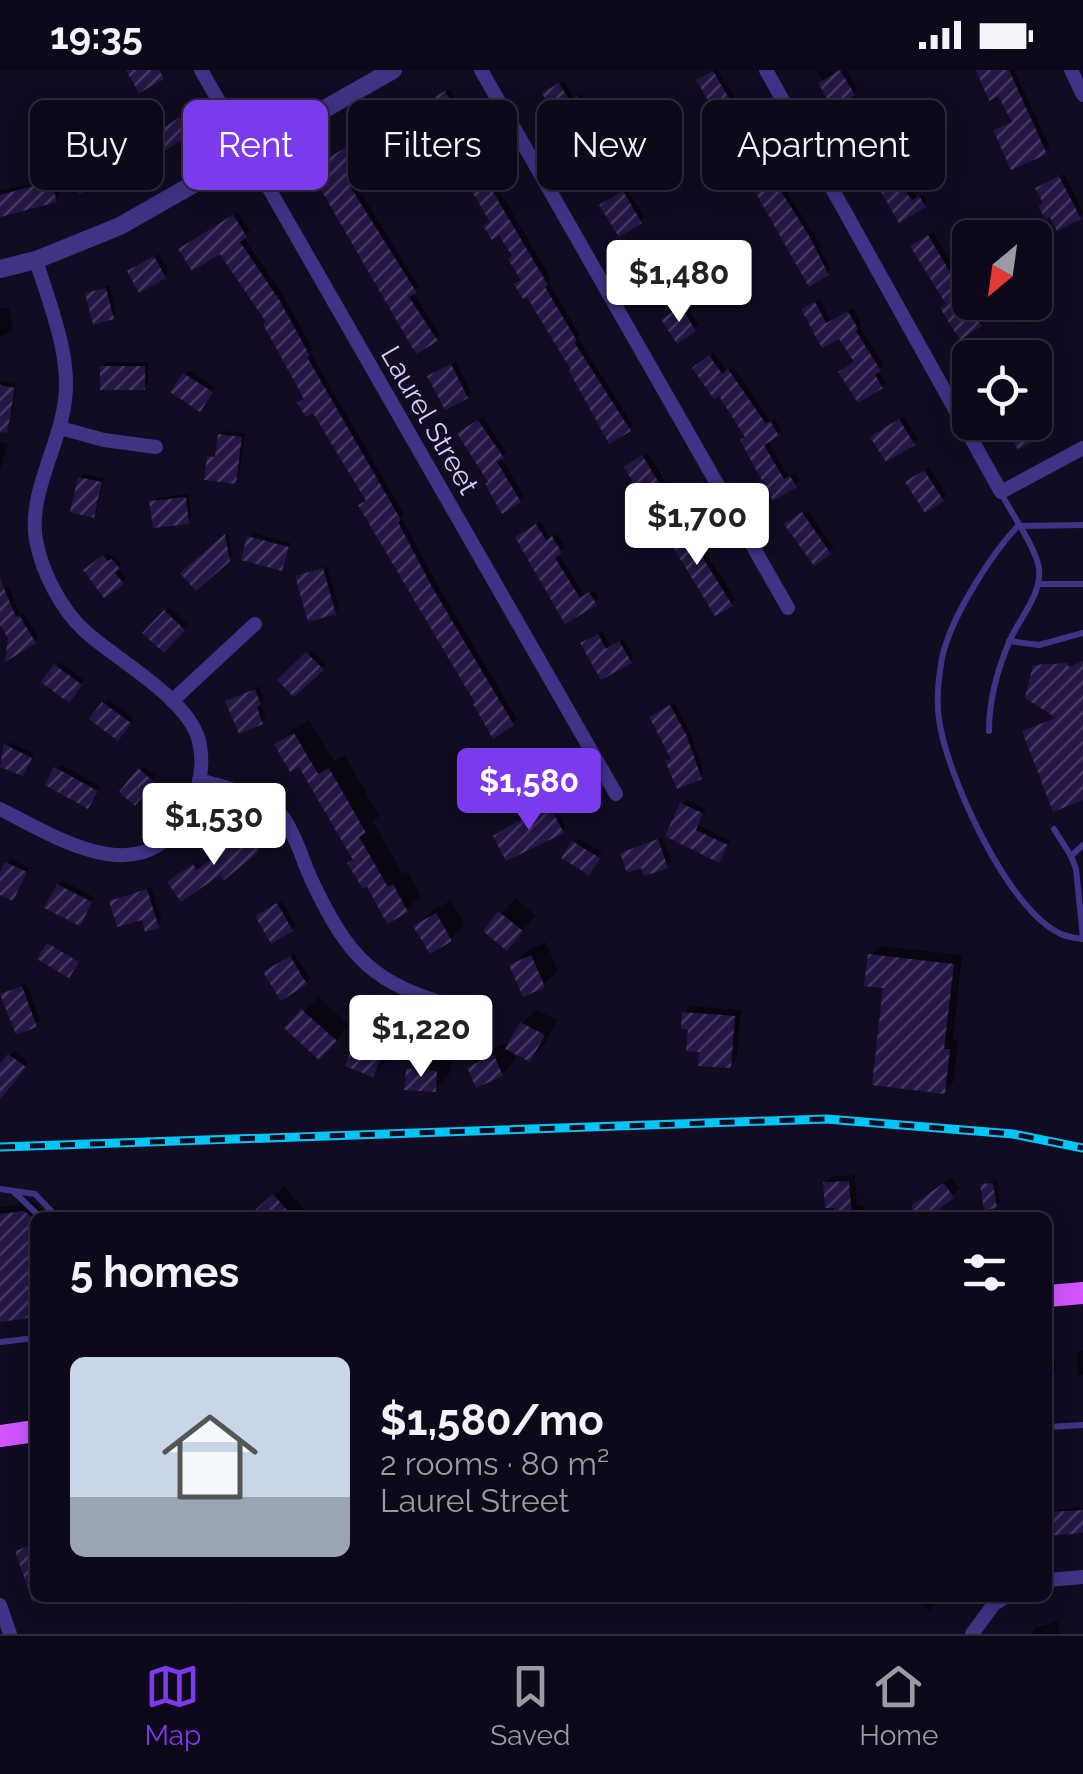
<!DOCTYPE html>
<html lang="en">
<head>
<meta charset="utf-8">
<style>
  body { margin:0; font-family:Raleway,sans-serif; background:#1c1727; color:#f1f3f6; height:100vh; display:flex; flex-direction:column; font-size:38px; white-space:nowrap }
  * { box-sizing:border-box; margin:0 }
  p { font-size:32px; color:#9b9aa2 }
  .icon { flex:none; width:55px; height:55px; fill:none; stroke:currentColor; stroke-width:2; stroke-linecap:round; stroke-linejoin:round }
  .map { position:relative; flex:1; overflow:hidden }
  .details { position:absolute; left:30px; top:1142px; width:1022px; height:390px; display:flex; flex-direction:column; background:#0e091a; border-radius:15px; box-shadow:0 5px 25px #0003,0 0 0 2px #2e2a39 }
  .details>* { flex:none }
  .banner { position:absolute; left:30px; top:30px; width:1025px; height:90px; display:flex; gap:20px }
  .needle { width:65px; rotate:209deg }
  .buttons { position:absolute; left:952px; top:150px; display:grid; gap:20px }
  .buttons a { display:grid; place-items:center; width:100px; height:100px; border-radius:15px; background:#0e091a; box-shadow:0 5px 25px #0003,0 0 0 2px #2e2a39; font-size:50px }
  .price { position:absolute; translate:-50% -85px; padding:0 22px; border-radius:10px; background:#fff; color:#222; font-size:32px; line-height:65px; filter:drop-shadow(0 2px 5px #0008) }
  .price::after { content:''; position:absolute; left:50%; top:60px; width:30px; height:22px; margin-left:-15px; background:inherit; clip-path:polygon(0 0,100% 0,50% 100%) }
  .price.selected { background:#7c3aed; color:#fff }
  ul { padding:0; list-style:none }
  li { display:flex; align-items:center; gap:30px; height:250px; padding:0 40px }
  li span { display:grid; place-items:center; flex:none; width:280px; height:200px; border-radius:15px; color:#555 }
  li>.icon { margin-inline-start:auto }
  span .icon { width:120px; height:120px; fill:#fffc; stroke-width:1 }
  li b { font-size:42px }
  h2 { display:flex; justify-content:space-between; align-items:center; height:120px; padding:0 40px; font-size:42px }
  .tag { padding:0 35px; border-radius:15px; background:#0e091a; box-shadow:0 5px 25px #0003,0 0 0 2px #2e2a39; font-size:35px; line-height:90px }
  .tag.selected { background:#7c3aed; color:#fff }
  .status { display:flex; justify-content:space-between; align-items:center; height:70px; padding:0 50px; background:#0e091a; direction:ltr }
  .status svg { height:28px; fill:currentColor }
  .menu { display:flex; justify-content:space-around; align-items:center; height:140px; border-top:2px solid #2e2a39; background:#0e091a; font-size:28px; color:#9b9aa2 }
  .menu a { display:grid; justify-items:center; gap:5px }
  .menu .selected { color:#7c3aed }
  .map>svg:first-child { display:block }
  .shadow { fill:#0007 }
  .building { fill:url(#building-hatch) }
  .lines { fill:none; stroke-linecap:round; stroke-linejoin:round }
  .service { stroke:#3f3385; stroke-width:6 }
  .minor { stroke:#3f3385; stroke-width:14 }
  .tertiary { stroke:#3f3385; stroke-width:18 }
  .primary { stroke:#d154ff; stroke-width:22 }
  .rail-casing { stroke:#00c6f8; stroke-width:9 }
  .rail { stroke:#120c23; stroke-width:5; stroke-dasharray:15; stroke-linecap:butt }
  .labels { text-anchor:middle; stroke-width:8; stroke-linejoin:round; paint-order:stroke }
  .street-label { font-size:28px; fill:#d8cdff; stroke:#120c23 }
</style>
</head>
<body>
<div class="status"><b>19:35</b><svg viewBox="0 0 49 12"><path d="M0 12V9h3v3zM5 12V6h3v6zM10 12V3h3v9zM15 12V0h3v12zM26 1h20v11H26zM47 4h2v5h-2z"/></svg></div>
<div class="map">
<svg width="1083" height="1564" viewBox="0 0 1083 1564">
  <defs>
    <pattern id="building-hatch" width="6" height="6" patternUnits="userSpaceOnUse" patternTransform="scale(2.5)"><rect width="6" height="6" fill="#251645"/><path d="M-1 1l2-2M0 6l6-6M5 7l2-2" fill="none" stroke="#443761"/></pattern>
  </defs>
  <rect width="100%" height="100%" fill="#120c23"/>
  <!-- shadow -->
  <g class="shadow">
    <polygon points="715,0 718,0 737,32 733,36 704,6"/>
    <polygon points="817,0 838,3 847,0 858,19 853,24 888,78 885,80 901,107 917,128 924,124 928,131 924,135 900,150"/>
    <polygon points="985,0 1014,0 1050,77 1045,82 996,61 1014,50"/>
    <polygon points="564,11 574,28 582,24 588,36 582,42 583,49 600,76 606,72 614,84 608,90 611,95 607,99 549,19"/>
    <polygon points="450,19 460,37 457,40 492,102 490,105 551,208 548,212 580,265 577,267 633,355 629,359 574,300 523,209 515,186 423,34"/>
    <polygon points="185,44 194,58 159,82 154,65"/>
    <polygon points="142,48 148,60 144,64 118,61"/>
    <polygon points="753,60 760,71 757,74 821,176 819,178 831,199 827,203 731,74"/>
    <polygon points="357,72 369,92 350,105 419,217 413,222 440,265 436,269 317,96"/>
    <polygon points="114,87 120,101 116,105 74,107"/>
    <polygon points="1064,104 1083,142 1079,147 1051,143 1045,132 1042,115"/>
    <polygon points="55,108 60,125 56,129 0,145 0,121"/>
    <polygon points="627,119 644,147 640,151 607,132"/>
    <polygon points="238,143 250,161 243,167 284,226 313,280 310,282 404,444 401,447 436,512 517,649 513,653 478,632 365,431 368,430 307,328 269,251 221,181 185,175"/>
    <polygon points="933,162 970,225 970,232 974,232 985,250 981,254 917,172"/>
    <polygon points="661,177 665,184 675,178 682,190 674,197 676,201 672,205 650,218 640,190"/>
    <polygon points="159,184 169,202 165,206 134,197"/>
    <polygon points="110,215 116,243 112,247 88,224"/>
    <polygon points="820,229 830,250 853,238 861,253 859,255 884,295 878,300 886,312 882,316 856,291 840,266 804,239"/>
    <polygon points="685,235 699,255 695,259 668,246"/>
    <polygon points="9,237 13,261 0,267 0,239"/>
    <polygon points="997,278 1004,288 982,288"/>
    <polygon points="714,283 727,301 733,297 771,352 775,349 782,360 767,370 789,407 795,403 800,411 774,428 747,366 699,294"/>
    <polygon points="107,292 148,293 148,313 144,318 102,297"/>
    <polygon points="456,292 471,322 467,326 430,306"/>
    <polygon points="189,300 215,317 203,334 174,321"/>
    <polygon points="0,311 17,314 13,340 9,345 0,343"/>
    <polygon points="1035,345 1038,350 1046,345 1053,356 1048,360 1035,352"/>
    <polygon points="483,347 506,382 501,388 524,426 520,430 491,411 464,360"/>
    <polygon points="904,347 918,369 913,373 878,363"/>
    <polygon points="224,361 245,363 239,407 235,411 209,388 218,384 220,365"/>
    <polygon points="0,371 8,374 0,400"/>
    <polygon points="647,383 667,414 646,429 631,393"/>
    <polygon points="929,397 946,425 942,429 912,408"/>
    <polygon points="84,404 104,408 97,441 93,445 80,408"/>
    <polygon points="189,424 192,447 188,451 152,432 156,428"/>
    <polygon points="807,440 834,478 814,493 791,451"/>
    <polygon points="683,446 736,530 716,543 669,455"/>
    <polygon points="541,452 550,468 557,464 565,477 558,483 585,526 594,520 599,528 566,550 523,463"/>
    <polygon points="254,463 291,473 282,498 250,467"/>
    <polygon points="228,464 232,485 196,517 184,503"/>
    <polygon points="108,483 122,493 118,497 126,508 122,512 90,496"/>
    <polygon points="327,496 339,538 335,542 298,507"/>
    <polygon points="0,509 3,517 8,515 20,545 24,543 38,567 34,571 10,568 0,551"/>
    <polygon points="170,537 188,554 164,580 146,563"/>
    <polygon points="602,561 611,577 624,569 634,587 630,591 587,570"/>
    <polygon points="312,580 326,594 294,624 281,610"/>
    <polygon points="60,592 84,610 72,626 56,596"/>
    <polygon points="259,616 264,629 260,633 266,648 262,652 228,631"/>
    <polygon points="108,629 134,648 122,664 92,649"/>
    <polygon points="675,633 689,660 704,703 700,707 668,692 673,687 656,643"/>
    <polygon points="309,650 334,691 345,685 379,746 373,752 403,804 408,801 421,826 406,840 368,813 300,693 277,675 292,660"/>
    <polygon points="10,672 34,684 22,705 0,694"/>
    <polygon points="542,684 555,710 551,714 518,695"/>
    <polygon points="61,695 100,716 92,731 56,699"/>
    <polygon points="144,696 156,706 139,728 140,700"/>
    <polygon points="686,730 706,739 698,755 730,771 722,786 668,765"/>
    <polygon points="552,732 566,757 562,761 499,763"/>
    <polygon points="250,760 262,775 258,779 220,802 174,808 198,792 202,798"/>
    <polygon points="662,767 671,791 667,795 642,794 623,784"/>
    <polygon points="578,768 602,783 592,798 565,788"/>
    <polygon points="11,789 29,798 12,828 0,822 0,808"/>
    <polygon points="63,811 94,827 83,849 59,815"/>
    <polygon points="151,817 162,851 157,855 112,831"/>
    <polygon points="515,828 536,845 507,878 486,861"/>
    <polygon points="451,830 465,854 451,869 416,856 431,842"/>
    <polygon points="282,831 296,855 292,859 262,843"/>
    <polygon points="546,872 558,901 543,915 512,895 527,881"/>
    <polygon points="880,876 962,885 953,970 958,970 954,1011 944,1021 870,886"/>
    <polygon points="294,884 310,908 306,912 270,899"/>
    <polygon points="26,913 40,950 36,954 3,924"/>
    <polygon points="318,927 349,955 334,973 288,958"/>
    <polygon points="691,936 741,940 737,989 730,996 701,979 684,943"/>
    <polygon points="536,939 557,950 544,975 530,989 512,980 516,989 502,1004 470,998 484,983 509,972 510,975 522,953"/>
    <polygon points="369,962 394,972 387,990 373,1004 355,977"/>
    <polygon points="14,981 28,992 9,1017 0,1017 0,998"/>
    <polygon points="423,984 451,987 449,1005 435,1020 408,999"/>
    <polygon points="855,1105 857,1135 863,1135 864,1148 834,1148 826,1113 832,1106"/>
    <polygon points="951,1108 960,1119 937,1138 938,1148 916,1148 922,1129"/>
    <polygon points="996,1110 1000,1132 995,1136 983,1115"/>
    <polygon points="284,1116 311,1148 248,1148"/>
    <polygon points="34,1132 45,1142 55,1136 58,1139 54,1148 35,1148 35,1244 0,1249 0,1137"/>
    <polygon points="434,1139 442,1148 425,1148"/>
    <polygon points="1080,1281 1083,1281 1083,1305 1078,1306 1076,1285"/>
    <polygon points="1048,1282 1054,1282 1056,1302 1048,1308"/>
    <polygon points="1050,1419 1052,1440 1083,1437 1083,1464 1080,1465 1079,1461 1048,1463"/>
    <polygon points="237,1528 254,1528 254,1529 238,1536"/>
    <polygon points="917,1528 940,1528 930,1541 915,1531"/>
    <polygon points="1057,1551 1061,1564 1032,1564 1035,1558"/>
  </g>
  <!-- building -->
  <g class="building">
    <polygon points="126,0 159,0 164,9 139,23"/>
    <polygon points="840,0 855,25 849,29 885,84 882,86 897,111 912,130 919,126 926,137 899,153 818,13"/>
    <polygon points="976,0 1009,0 1047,84 1011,100 993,60 1012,52 998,26 989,31"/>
    <polygon points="713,1 735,38 718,47 696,10"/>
    <polygon points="559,13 570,31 577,26 586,42 578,46 582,53 580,55 595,79 601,75 611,90 605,94 609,101 589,113 542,23"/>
    <polygon points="445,21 458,43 454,45 490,109 486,110 548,215 545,217 577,271 574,272 631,361 609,374 569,301 571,300 527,227 523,229 514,214 521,210 508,189 512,186 499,165 492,170 483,156 490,152 438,64 433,67 416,38"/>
    <polygon points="180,47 191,64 158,85 147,69"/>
    <polygon points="137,50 146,66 119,81 111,64"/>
    <polygon points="748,63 758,77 754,79 808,164 829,205 809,217 749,111 724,78"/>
    <polygon points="352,74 367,98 346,110 417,223 409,227 438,271 416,284 309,99"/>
    <polygon points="110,90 117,107 79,124 71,107"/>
    <polygon points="1059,106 1081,149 1057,161 1050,147 1045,149 1038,135 1043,133 1035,118"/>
    <polygon points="51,111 57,132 0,147 0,125"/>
    <polygon points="623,121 642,153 619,167 599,135"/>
    <polygon points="233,145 247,167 240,172 280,231 310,286 307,287 401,450 398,452 432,517 514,655 493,669 473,634 475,633 358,435 366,431 313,343 306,347 297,333 304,329 263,254 266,252 220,184 192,201 178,179"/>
    <polygon points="928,165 982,256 960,270 940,238 946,234 910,176"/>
    <polygon points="656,180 660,186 670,180 680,196 670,202 673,207 650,221 633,194"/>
    <polygon points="154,186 166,208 139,223 127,201"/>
    <polygon points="106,218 114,249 93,255 85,223"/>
    <polygon points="815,232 826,253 848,241 858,259 856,261 881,301 875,305 883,318 858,333 838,302 854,292 839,269 822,278 801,239"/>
    <polygon points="681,237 696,261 677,274 661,249"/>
    <polygon points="709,285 722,304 728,299 766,354 770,351 779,366 764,375 784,409 790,406 797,417 773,431 740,370 745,367 719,326 714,329 692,298"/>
    <polygon points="451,294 468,328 445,340 427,306"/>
    <rect x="100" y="296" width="45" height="24"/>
    <polygon points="183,303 213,322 200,342 170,322"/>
    <polygon points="0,315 15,318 7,363 0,362"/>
    <polygon points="1042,347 1050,362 1018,380 1003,352 1035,352"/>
    <polygon points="899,349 915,375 886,392 870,367"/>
    <polygon points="478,350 504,388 497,392 521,432 502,444 485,414 488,412 457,363"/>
    <polygon points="218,364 242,367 236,414 204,410 207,386 215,387"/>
    <polygon points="642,385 664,421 645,432 624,397"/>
    <polygon points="924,400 944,431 925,443 905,412"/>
    <polygon points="78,407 102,412 94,448 70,442"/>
    <polygon points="186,427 189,454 153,458 149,431"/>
    <polygon points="802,442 831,484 814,496 784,454"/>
    <polygon points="678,449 733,536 715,546 662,459"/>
    <polygon points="536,454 546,470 552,466 562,483 555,488 580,528 589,522 597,535 565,554 515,467"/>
    <polygon points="225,464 230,491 196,521 180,503"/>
    <polygon points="247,466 289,477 282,501 241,490"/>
    <polygon points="103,485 108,491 112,489 120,499 115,503 124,514 104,528 83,500"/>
    <polygon points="323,498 336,544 308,552 295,506"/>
    <polygon points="0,509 16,547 19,545 36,573 5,592 8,568 0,555"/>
    <polygon points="164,540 185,560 164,583 142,563"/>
    <polygon points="598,564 606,579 619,571 632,593 601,610 580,573"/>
    <polygon points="306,582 324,600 294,627 277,610"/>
    <polygon points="1083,591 1083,730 1053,742 1022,661 1056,648 1025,628 1033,595 1067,593 1069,597"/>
    <polygon points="54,594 82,615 69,633 41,612"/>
    <polygon points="255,619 261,635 257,637 263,654 239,664 225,631"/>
    <polygon points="102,632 131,653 118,671 89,649"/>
    <polygon points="670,635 686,664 702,709 677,719 665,691 671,689 649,647"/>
    <polygon points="294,663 318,704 329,698 366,763 359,767 388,817 393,814 408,842 387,854 367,816 363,819 347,793 353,790 299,697 290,702 274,674"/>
    <polygon points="4,674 32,688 23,706 0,697"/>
    <polygon points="537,686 553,716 532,726 523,708 517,710 511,699"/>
    <polygon points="54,697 98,721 88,739 45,715"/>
    <polygon points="138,698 154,712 135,736 119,722"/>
    <polygon points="548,733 564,763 506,791 493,766"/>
    <polygon points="680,733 703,743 696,760 728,775 719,793 665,766"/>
    <polygon points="244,762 260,781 224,810 220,805 181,832 167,812 193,794 197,800"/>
    <polygon points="658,769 668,798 644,806 641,798 627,803 620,783"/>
    <polygon points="572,771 600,788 589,805 561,788"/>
    <polygon points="5,792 27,802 13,831 0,825 0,802"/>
    <polygon points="57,814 92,832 80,856 44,838"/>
    <polygon points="147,819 159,858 145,862 142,850 117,857 109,831"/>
    <polygon points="277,833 293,861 271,874 255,846"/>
    <polygon points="498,841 523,861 507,881 483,861"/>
    <polygon points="436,843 452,871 430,884 413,856"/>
    <polygon points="47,873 79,892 69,908 37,889"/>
    <polygon points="868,884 954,894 944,979 950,979 945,1024 872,1015 883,918 864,916"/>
    <polygon points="531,885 545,917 523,927 509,895"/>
    <polygon points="290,886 307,914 281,931 263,902"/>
    <polygon points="22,916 37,957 16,965 0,924"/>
    <polygon points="301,939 337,971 319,990 284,958"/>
    <polygon points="682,942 735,946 731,998 698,996 699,982 686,981 688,960 681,959"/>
    <polygon points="520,952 545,965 530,992 505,979"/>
    <polygon points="353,975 382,987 373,1007 345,996"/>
    <polygon points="8,984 26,997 0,1030 0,994"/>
    <polygon points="494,985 503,1006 476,1018 467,997"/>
    <polygon points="406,998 437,1001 436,1022 404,1020"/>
    <polygon points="849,1111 852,1148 835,1148 834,1138 825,1138 823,1112"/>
    <polygon points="944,1113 954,1128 927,1148 913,1148 912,1135"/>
    <polygon points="993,1113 997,1138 984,1140 980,1114"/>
    <polygon points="273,1124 294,1148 246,1148"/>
    <polygon points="24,1141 35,1150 35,1247 0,1252 0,1144"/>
    <polygon points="1083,1440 1083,1463 1048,1466 1048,1442"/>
    <polygon points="35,1474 35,1532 33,1533 15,1481"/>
  </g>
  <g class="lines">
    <!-- service -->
    <g class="service">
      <path d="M 1083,455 L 1018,456 C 991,484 950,549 942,588 C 939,605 936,631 939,649 C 946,704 1008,841 1061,864 C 1067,867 1076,868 1083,869"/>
      <polyline points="1039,514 1083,514"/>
      <polyline points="1009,571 1039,575 1083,563"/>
      <path d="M 989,661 C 989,628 997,600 1010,570 C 1019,549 1042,524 1039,499 C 1037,479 1011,443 1001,423"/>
      <polyline points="1054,759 1071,786 1076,799 1083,868"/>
      <polyline points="1071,786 1083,775"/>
      <polyline points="0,1119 35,1124 58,1148"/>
      <polyline points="13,1121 37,1144"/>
      <polyline points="0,1272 35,1268"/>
      <polyline points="1048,1357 1083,1355"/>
    </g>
    <!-- minor -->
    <g class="minor">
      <polyline points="201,0 616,724"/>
      <polyline points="481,0 788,538"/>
      <polyline points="766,0 1001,422 1083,378"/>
      <polyline points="1071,0 1083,25"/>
      <polyline points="60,358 104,370 156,377"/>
      <polyline points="172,631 255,554"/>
      <path d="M 199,710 C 228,718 262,725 283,747 C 297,767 302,790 312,811 C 349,889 374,915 458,937"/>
      <path d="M 0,739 C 58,768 142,824 186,744 C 199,722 205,696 199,671 C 188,628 118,591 86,562 C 61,540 42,502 36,470 C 28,423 60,376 65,330 C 71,284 49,233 36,190"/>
      <polyline points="1048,1510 1083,1507"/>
      <polyline points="0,1535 10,1564"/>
      <polyline points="972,1564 994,1534 1004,1528"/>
    </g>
    <!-- tertiary -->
    <polyline class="tertiary" points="0,199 36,190 120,156 393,0"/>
    <!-- primary -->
    <g class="primary">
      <polyline points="1048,1226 1083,1223"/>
      <polyline points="0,1366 35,1361"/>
    </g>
    <!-- rail casing -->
    <g class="rail-casing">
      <polyline id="rail" points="0,1077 826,1049 1013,1064 1083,1078"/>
    </g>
    <!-- rail -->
    <use href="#rail" class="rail"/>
  </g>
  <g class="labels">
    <!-- street labels -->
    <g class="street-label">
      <text transform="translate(430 350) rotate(60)" y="10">Laurel Street</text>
    </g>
  </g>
</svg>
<div class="buttons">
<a><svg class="needle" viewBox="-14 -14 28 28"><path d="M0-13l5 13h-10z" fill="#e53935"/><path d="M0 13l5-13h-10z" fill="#9b9aa2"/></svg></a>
<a><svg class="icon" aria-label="locate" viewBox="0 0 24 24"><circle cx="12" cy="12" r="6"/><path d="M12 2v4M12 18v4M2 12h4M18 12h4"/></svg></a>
</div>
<b class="price" style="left:679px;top:255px">$1,480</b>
<b class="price" style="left:697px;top:498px">$1,700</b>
<b class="price selected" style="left:529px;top:763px">$1,580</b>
<b class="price" style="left:214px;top:798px">$1,530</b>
<b class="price" style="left:421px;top:1010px">$1,220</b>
<div class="banner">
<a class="tag">Buy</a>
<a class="tag selected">Rent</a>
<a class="tag">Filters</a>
<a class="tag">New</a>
<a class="tag">Apartment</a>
</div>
<section class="details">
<h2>5 homes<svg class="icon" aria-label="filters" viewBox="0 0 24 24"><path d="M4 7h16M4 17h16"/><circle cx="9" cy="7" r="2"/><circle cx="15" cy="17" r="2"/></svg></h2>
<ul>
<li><span style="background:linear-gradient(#c9d6e8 70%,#9aa5b1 0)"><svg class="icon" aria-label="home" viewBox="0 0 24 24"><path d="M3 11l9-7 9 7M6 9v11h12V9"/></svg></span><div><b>$1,580/mo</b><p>2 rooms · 80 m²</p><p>Laurel Street</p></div></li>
</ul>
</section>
</div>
<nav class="menu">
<a class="selected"><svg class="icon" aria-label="map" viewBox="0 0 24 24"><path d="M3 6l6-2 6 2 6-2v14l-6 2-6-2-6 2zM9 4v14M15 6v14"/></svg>Map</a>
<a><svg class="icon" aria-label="saved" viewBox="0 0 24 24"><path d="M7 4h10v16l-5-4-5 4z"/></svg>Saved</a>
<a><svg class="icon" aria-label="home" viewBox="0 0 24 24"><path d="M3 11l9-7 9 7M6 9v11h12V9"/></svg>Home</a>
</nav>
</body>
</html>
